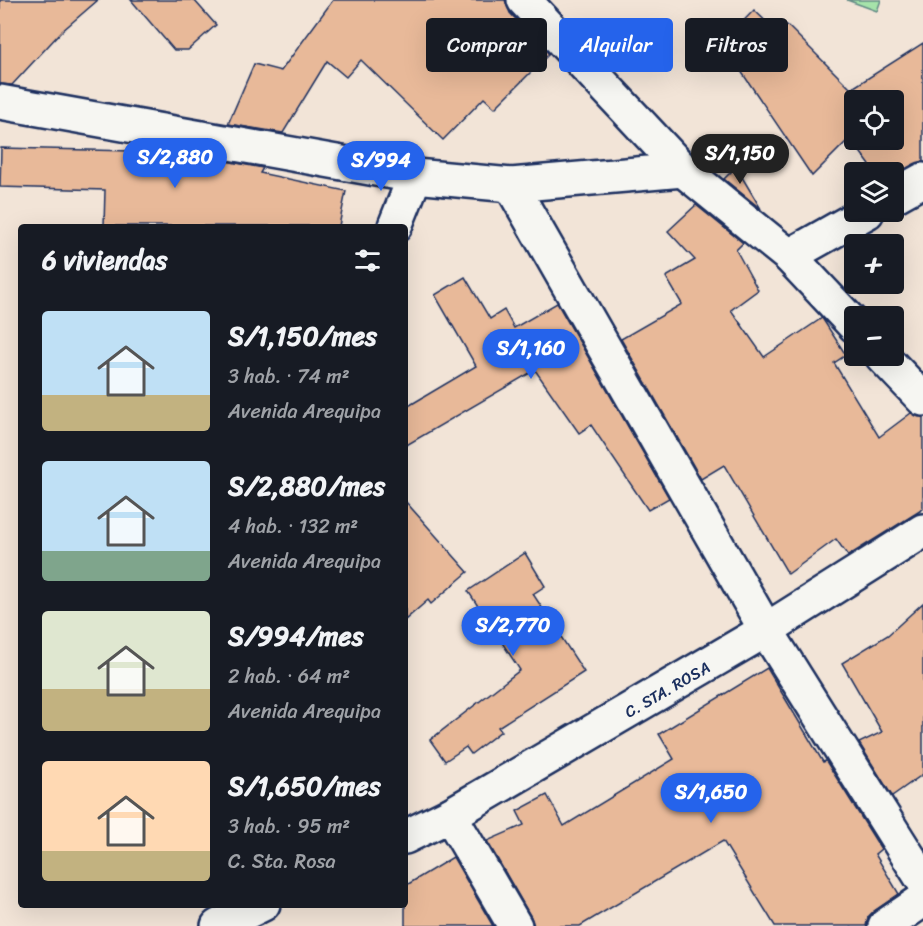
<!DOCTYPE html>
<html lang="es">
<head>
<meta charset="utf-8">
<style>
  body { margin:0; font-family:Sriracha,sans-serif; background:#20242c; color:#f1f3f6; height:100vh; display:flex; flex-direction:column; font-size:22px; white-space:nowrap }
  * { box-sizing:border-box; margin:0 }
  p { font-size:20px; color:#9ea1a6 }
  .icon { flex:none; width:33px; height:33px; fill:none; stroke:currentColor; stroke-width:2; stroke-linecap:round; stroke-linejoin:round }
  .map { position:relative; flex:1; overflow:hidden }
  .drawer { position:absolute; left:18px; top:224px; width:390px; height:684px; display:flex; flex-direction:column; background:#171b24; border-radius:6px; box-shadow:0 6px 24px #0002 }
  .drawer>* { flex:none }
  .hud { position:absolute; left:426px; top:18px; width:406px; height:54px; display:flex; gap:12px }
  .tools { position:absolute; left:844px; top:90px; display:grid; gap:12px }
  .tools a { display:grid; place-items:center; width:60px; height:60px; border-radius:6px; background:#171b24; box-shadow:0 6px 24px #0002; font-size:30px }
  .price { position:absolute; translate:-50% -51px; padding:0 14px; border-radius:21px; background:#2563eb; color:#fff; font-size:20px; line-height:39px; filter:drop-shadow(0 2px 3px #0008) }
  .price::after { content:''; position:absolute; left:50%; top:36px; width:18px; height:14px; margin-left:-9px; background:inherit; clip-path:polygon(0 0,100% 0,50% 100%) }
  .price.selected { background:#222; color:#fff }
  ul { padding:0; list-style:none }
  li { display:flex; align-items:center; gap:18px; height:150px; padding:0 24px }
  li span { display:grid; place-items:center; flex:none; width:168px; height:120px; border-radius:6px; color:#555 }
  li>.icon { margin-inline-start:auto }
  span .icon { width:72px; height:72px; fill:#fffc; stroke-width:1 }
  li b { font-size:26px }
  h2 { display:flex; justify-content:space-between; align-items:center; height:72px; padding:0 24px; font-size:26px }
  .chip { padding:0 21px; border-radius:6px; background:#171b24; box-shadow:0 6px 24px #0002; font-size:21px; line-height:54px }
  .chip.selected { background:#2563eb; color:#fff }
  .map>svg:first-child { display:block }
  .green { fill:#a6e3aa; stroke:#608984; stroke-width:1.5 }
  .building { fill:#e8b999; stroke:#1b2f5e; stroke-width:1.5; fill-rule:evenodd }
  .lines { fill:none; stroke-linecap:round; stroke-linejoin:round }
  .street-casing { stroke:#1b2f5e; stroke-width:38 }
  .street { stroke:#f6f6f2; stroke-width:33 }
  .labels { text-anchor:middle; stroke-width:5; stroke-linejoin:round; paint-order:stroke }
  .street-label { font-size:16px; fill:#1b2f5e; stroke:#f6f6f2 }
</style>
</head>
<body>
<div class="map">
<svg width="923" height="926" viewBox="0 0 923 926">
  <rect width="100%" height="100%" fill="#f2e4d7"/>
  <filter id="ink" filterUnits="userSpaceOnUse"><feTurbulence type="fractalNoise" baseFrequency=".0167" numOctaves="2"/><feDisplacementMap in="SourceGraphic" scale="12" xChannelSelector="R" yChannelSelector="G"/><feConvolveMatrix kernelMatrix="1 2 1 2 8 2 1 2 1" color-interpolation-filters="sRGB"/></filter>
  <g filter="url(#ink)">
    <!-- green -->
    <polygon class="green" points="847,0 881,0 877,11"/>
    <!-- building -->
    <g class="building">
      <polygon points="0,0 98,0 61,32 12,85 0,84"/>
      <polygon points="131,0 194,0 216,25 188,50 174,50"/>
      <polygon points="333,0 505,0 510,13 549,54 495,108 484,98 443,140 361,60 346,77 327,61 283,133 228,124 254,64 281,71"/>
      <path d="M 754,10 L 779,34 L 787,25 L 851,89 L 923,43 L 923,161 L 898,172 L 875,172 L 850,138 L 812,176 L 722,43 ZM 855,100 L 894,100 L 894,140 L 855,140 Z"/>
      <polygon points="1,148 132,151 131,156 204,157 263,168 260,173 346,191 339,226 104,226 105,190 0,187"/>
      <polygon points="736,167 761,209 724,179"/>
      <polygon points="696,205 743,243 736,250 758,290 731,310 764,357 822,318 846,355 834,363 879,437 911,413 923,417 923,509 848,556 836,539 788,574 724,465 701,479 621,339 682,304 666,277 695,260 668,231"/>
      <polygon points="465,277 490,319 504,310 514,328 557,303 669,498 648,510 591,425 579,433 535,370 405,446 405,408 476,366 435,295"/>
      <polygon points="405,501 468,572 431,604 428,600 405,620"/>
      <polygon points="525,553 545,586 533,594 584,672 498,727 501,731 471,754 466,747 445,761 430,740 520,670 468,591"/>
      <polygon points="923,603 923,774 892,796 859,743 882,732 842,663 888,635"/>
      <polygon points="767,668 823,762 826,761 881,849 875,854 899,894 874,911 868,917 866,926 775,926 723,841 580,926 534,926 531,917 487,841 524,825 517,811 547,795 564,826 674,759 659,734"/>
      <polygon points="453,857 493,926 405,926 405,886"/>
    </g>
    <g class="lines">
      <!-- street casing -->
      <g class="street-casing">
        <g id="street">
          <polyline points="524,0 683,170 789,256 855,326"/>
          <polyline points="0,102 415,176 511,185 683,170"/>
          <polyline points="511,185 766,630 923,880"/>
          <polyline points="894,196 923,180"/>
          <polyline points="395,226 415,176"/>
          <polyline points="789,256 867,212"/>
          <polyline points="882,356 923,399"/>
          <polyline points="450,815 515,926"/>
          <polyline points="405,837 450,815 766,630 923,531"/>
          <polyline points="218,926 263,904"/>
          <polyline points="885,926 923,900"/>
        </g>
      </g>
      <!-- street -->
      <use href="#street" class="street"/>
    </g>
  </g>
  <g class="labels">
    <!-- street labels -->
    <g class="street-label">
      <text transform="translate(667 689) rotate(-30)" y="6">C. STA. ROSA</text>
    </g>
  </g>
</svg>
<div class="tools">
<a><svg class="icon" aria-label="locate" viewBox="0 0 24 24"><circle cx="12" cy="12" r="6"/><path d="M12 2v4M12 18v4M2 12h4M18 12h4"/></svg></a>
<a><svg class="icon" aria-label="layers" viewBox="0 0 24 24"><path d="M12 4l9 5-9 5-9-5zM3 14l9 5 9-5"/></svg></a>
<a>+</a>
<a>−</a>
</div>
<b class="price selected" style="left:740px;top:185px">S/1,150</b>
<b class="price" style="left:175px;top:189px">S/2,880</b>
<b class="price" style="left:381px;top:192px">S/994</b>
<b class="price" style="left:531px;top:380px">S/1,160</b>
<b class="price" style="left:513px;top:657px">S/2,770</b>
<b class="price" style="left:711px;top:824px">S/1,650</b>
<div class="hud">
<a class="chip">Comprar</a>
<a class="chip selected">Alquilar</a>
<a class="chip">Filtros</a>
</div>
<section class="drawer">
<h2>6 viviendas<svg class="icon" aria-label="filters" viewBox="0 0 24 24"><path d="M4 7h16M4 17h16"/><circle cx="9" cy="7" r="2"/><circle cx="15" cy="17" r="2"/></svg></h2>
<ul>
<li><span style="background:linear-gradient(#bfe0f5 70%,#c2b280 0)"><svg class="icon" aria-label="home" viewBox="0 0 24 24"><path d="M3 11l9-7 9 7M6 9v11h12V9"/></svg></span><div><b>S/1,150/mes</b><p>3 hab. · 74 m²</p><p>Avenida Arequipa</p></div></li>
<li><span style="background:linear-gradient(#bfe0f5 75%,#7fa58c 0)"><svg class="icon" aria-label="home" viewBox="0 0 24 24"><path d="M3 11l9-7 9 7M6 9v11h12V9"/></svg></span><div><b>S/2,880/mes</b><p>4 hab. · 132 m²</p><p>Avenida Arequipa</p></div></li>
<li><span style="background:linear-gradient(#dfe7d0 65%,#c2b280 0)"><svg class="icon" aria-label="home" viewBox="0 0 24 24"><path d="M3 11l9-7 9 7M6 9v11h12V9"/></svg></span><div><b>S/994/mes</b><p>2 hab. · 64 m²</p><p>Avenida Arequipa</p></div></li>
<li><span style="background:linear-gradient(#ffd9b3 75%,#c2b280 0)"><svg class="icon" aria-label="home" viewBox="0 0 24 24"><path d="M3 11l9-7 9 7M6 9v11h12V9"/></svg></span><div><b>S/1,650/mes</b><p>3 hab. · 95 m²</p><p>C. Sta. Rosa</p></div></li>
</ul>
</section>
</div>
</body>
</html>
